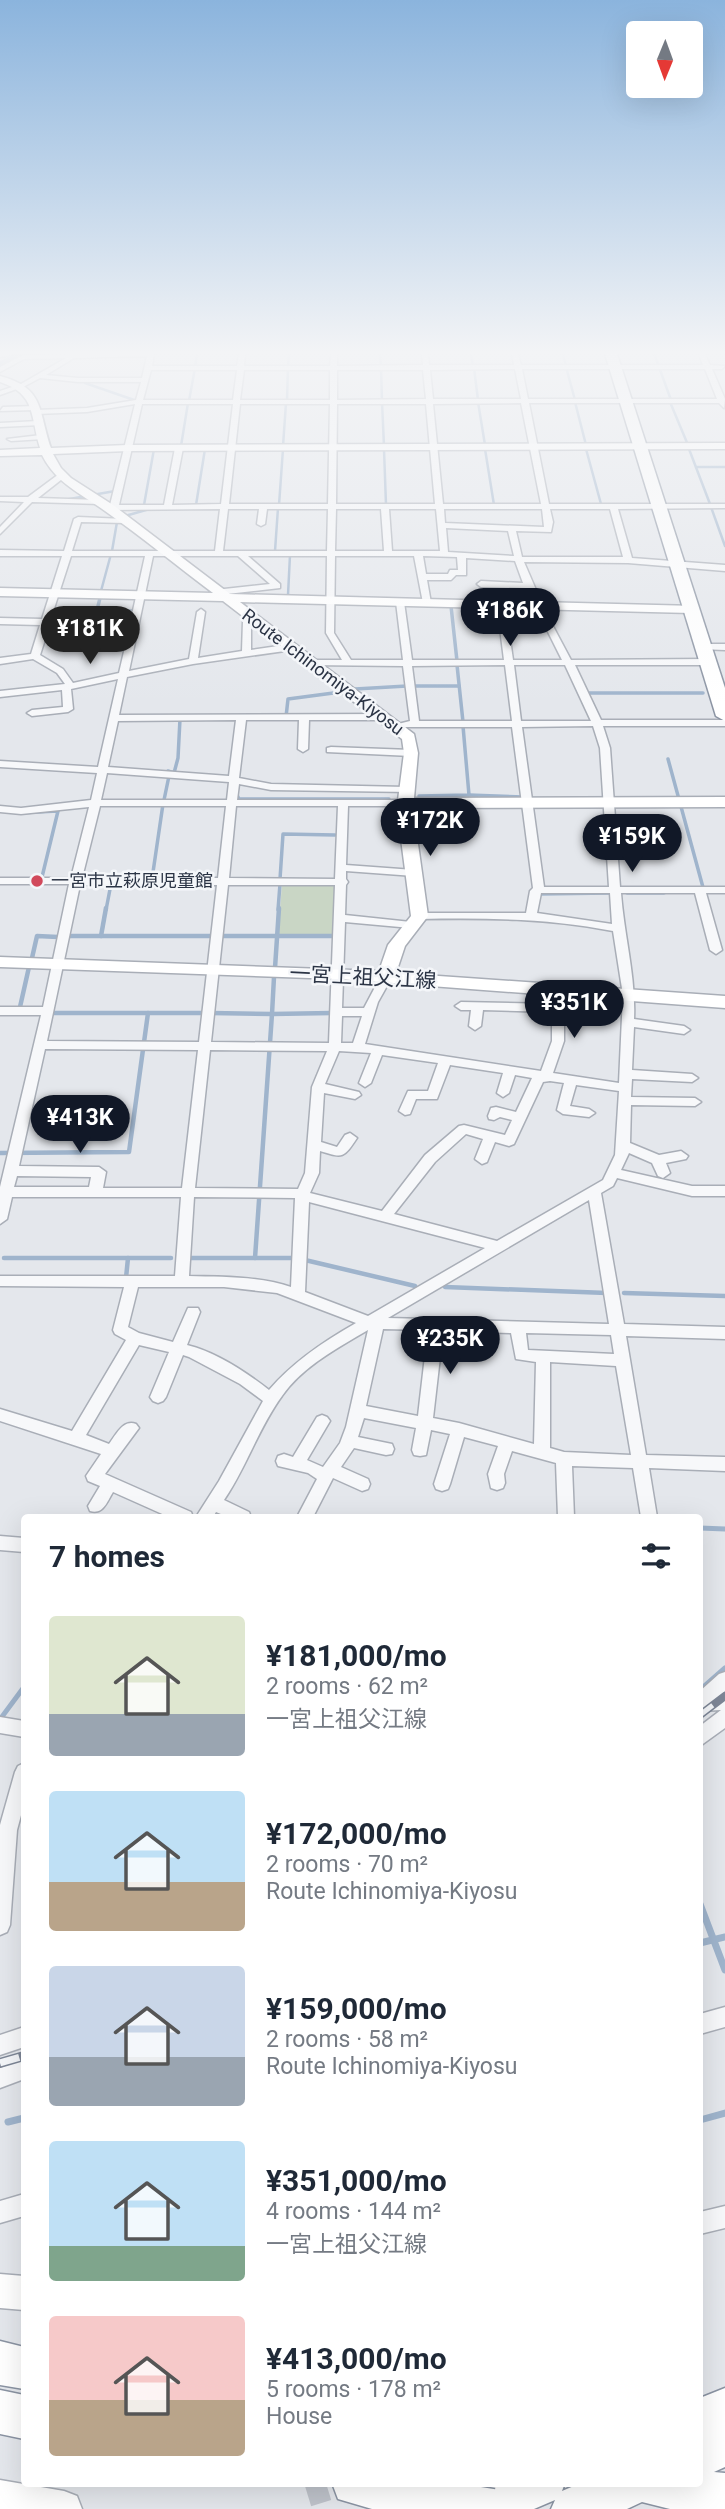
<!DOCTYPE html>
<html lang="en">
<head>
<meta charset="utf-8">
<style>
  body { margin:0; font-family:Roboto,"Noto Sans JP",sans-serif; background:#f6f6f7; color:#1f2937; height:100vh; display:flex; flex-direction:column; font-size:26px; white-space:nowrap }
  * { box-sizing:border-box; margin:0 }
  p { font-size:23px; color:#747a83 }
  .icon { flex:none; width:38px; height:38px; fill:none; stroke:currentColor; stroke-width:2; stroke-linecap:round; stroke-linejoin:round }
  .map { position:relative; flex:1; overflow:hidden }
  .details { position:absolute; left:21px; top:1514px; width:682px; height:973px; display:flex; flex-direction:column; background:#fff; border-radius:7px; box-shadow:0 7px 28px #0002 }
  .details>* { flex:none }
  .needle { width:46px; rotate:181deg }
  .tools { position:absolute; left:626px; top:21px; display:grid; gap:14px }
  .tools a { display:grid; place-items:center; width:77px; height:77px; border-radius:7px; background:#fff; box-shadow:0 7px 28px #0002; font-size:35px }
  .price { position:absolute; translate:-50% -60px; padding:0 16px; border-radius:24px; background:#111827; color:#fff; font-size:23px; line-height:46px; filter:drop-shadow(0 2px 4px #0008) }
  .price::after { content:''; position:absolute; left:50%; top:42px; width:21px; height:16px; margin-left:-10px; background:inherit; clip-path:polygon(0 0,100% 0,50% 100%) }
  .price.active { background:#222; color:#fff }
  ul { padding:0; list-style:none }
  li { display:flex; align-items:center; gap:21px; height:175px; padding:0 28px }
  li span { display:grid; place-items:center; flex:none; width:196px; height:140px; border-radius:7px; color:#555 }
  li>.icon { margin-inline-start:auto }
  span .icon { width:84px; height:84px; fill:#fffc; stroke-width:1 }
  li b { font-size:30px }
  h2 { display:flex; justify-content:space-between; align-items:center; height:84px; padding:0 28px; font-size:30px }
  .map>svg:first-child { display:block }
  .green { fill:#c9d6c5 }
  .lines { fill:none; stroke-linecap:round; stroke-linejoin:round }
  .stream-far4 { stroke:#9fb4cc; stroke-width:2.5 }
  .stream-far3 { stroke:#9fb4cc; stroke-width:3.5 }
  .stream-far2 { stroke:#9fb4cc; stroke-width:4.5 }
  .stream-far1 { stroke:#9fb4cc; stroke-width:5 }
  .stream { stroke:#9fb4cc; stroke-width:7 }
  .river { fill:#9fb4cc; fill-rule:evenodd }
  .street-tunnel { stroke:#bfc3cb; stroke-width:21; stroke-dasharray:21 10; stroke-linecap:butt }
  .street-casing { stroke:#a9aeb7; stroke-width:3 }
  .secondary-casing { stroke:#a9aeb7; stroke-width:3 }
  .highway-casing { stroke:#8b94a3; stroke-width:3 }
  .street { fill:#f7f8fa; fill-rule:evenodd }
  .secondary { fill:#fff; fill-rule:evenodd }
  .highway { fill:#fff; fill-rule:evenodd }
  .rail-far1-casing { stroke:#7d8696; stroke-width:8 }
  .rail-casing { stroke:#7d8696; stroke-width:10 }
  .rail-far1 { stroke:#f4f6f9; stroke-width:5; stroke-dasharray:16; stroke-linecap:butt }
  .rail { stroke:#f4f6f9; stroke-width:7; stroke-dasharray:20; stroke-linecap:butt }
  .highway-bridge-casing { stroke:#8b94a3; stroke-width:43; stroke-linecap:butt }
  .highway-bridge { stroke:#fff; stroke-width:40 }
  .poi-dot { fill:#d1495b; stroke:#f4f6f9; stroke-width:2.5 }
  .labels { text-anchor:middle; stroke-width:5; stroke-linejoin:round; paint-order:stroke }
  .far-street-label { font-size:18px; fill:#2b3445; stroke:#f4f6f9 }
  .far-poi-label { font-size:18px; fill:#2b3445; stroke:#f4f6f9; text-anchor:start }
  .street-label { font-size:21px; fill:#2b3445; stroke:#f4f6f9 }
</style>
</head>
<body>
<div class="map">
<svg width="725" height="2509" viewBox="0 0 725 2509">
  <rect width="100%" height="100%" fill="#e4e7ec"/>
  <!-- green -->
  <polygon class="green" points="282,884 333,884 336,887 335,936 278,935"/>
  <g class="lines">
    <!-- stream-far4 -->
    <g class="stream-far4">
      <polyline points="471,354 473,366"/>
      <polyline points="563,354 566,366"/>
      <polyline points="654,354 659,366"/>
      <polyline points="378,366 381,366 380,354"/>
      <polyline points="195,367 197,354"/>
      <polyline points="288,367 289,354"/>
      <polyline points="566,367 575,400"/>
      <polyline points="659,367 671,400"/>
      <polyline points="381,368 382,401"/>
      <polyline points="474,368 478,400"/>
      <polyline points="138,379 142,379 146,366"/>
      <polyline points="85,383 137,401"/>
      <polyline points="287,400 288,368"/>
      <polyline points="189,401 195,368"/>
      <polyline points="382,402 384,446"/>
      <polyline points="478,402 485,445"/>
      <polyline points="575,402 586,445"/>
      <polyline points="670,402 688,445"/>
      <polyline points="181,446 188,403"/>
      <polyline points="280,446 283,446 286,403"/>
      <polyline points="384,449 386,505"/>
      <polyline points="485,449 494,505"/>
      <polyline points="586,449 601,504"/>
      <polyline points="689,449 710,504"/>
      <polyline points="696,467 725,467"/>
      <polyline points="58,501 115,491 116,487"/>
      <polyline points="144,505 154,449"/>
      <polyline points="196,505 205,449"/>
      <polyline points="279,505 283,449"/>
      <polyline points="711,507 725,546"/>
      <polyline points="125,516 153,508"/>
      <polyline points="112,551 117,522"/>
      <polyline points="275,551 278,508"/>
      <polyline points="286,555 290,555 288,595"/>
      <polyline points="98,591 101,591 111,554"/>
    </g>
    <!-- stream-far3 -->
    <g class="stream-far3">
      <polyline points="451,606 457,661"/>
      <polyline points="97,610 100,598"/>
      <polyline points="51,611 134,611"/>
      <polyline points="457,665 463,722"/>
      <polyline points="415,686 459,686"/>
      <polyline points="355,689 407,686"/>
      <polyline points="586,693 703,693"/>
      <polyline points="286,717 288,699 341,692"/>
      <polyline points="668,759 704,891"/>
      <polyline points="168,771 174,773 178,758 180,719 177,719"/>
      <polyline points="237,795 239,799 389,799"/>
      <polyline points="469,795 523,797"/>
      <polyline points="419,796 469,795 463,726"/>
      <polyline points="164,800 169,776"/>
      <polyline points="16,813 58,811 42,877"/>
      <polyline points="149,879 152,879 163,804"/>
      <polyline points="280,879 283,834 335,835"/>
      <polyline points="627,893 664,893"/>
      <polyline points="538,894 610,893"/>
      <polyline points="106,910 111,884"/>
      <polyline points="278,910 280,884"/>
    </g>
    <!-- stream-far2 -->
    <g class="stream-far2">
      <polyline points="67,936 213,936"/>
      <polyline points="101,936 106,908"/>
      <polyline points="219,936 335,936"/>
      <polyline points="32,958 37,936 58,937"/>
      <polyline points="275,968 279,908"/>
      <polyline points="20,1007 29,967"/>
      <polyline points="50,1013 203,1013"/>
      <polyline points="211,1013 272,1014 274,977"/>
      <polyline points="0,1153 129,1152 148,1013"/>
      <polyline points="4,1258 171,1258"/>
      <polyline points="188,1258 295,1258"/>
      <polyline points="255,1258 272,1014 332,1013"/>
      <polyline points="305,1260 415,1286"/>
      <polyline points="126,1278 128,1258"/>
      <polyline points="445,1287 607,1293"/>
      <polyline points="624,1293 725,1296"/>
    </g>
    <!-- stream-far1 -->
    <g class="stream-far1">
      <polyline points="700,1528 725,1529"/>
      <polyline points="700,1690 725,1668"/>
      <polyline points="1,1718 24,1687"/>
    </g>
    <!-- stream -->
    <g class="stream">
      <polyline points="700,1904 725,1970"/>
      <polyline points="700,1943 725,1937"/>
      <polyline points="700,2120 725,2113"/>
      <polyline points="8,2122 24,2118"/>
    </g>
    <!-- river -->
    <polygon class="river" points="15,354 89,354 83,358 26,358 0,370 0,361"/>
    <!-- street-tunnel -->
    <polyline class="street-tunnel" points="315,2483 323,2509"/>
    <!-- street casing -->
    <g class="street-casing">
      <g id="street">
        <polygon points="0,354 16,354 0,357"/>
        <path d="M 73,354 L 154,354 L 152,366 L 237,366 L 239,354 L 245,354 L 244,366 L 330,366 L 331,354 L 337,354 L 337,366 L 423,365 L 422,354 L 428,354 L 429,365 L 514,365 L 512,354 L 518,354 L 521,365 L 703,365 L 699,354 L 705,354 L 710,365 L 725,366 L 722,369 L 712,369 L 725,399 L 724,408 L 719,403 L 529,403 L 549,504 L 725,504 L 725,508 L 618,509 L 632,558 L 725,565 L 725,571 L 628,563 L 524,562 L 546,613 L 571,660 L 708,659 L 713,662 L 708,665 L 575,665 L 601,720 L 725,720 L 725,726 L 603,726 L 610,748 L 620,887 L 725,887 L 725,893 L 706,893 L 722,950 L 716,954 L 710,950 L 695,893 L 621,893 C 624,935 636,977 634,1019 L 684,1026 L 690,1030 L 684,1034 L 634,1027 L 632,1070 L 692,1074 L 698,1078 L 692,1082 L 632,1079 L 631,1097 L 695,1098 L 701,1102 L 695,1106 L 631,1105 L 630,1143 L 659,1155 L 681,1151 L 688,1156 L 686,1159 L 666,1163 L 670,1173 L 663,1178 L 658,1176 L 652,1163 L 629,1153 L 621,1170 L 692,1186 L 725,1186 L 725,1196 L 692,1196 L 617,1178 L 613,1186 L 601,1193 L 624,1324 L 725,1327 L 725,1339 L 626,1336 L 646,1455 L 725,1457 L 725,1471 L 649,1468 L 657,1517 L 641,1517 L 633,1468 L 572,1466 L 574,1517 L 558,1517 L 556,1463 L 512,1451 L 504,1474 L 505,1483 L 503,1488 L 497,1490 L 491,1488 L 488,1474 L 498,1446 L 464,1437 L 450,1484 L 448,1489 L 442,1491 L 436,1489 L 434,1484 L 450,1434 L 431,1430 L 426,1455 L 420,1456 L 414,1455 L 412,1450 L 416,1428 L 364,1418 L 358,1437 L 392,1444 L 394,1449 L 392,1454 L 386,1455 L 354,1448 L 341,1467 L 368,1479 L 370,1484 L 368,1489 L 362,1491 L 333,1478 L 313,1517 L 297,1517 L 317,1479 L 308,1473 L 278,1466 L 276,1461 L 278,1456 L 284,1454 L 293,1457 L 317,1417 L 322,1415 L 327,1417 L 330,1421 L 307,1460 L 323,1467 L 340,1443 L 346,1427 L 368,1330 C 339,1347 302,1367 282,1396 C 259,1427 246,1468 224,1500 L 249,1512 L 251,1517 L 228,1517 L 216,1512 L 213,1517 L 196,1517 L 219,1481 L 263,1401 L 240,1384 L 189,1357 L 183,1355 L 166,1397 L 163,1401 L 158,1403 L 153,1401 L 150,1397 L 169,1352 L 139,1345 L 86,1435 L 109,1444 C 116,1435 123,1419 136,1424 L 139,1428 L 136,1432 L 105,1474 L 191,1512 L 193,1517 L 169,1517 L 113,1492 C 107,1502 103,1515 90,1511 L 88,1506 L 100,1486 L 88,1481 L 86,1476 L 101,1454 L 0,1421 L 0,1409 L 72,1431 L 126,1340 L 115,1334 L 113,1330 L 124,1287 L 0,1286 L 0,1276 L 175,1276 L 181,1197 L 12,1197 L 7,1219 L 0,1224 L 0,1187 L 41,1015 L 0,1015 L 0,1007 L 43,1007 L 69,884 L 0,884 L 0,878 L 71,878 L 89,807 L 21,814 L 0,812 L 0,806 L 21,808 L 91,800 L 97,773 L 0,767 L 0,761 L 98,767 L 118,679 L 71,689 L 73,709 L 68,712 L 32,716 L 27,713 L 32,710 L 63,707 L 62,690 L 0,697 L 0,691 L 65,684 L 57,673 L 33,659 L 0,664 L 0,658 L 31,654 L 40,625 L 0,624 L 0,618 L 42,619 L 62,556 L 0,556 L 0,550 L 64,551 L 74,519 L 78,517 L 125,519 L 129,521 L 125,523 L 81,522 L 72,551 L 215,551 L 220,509 L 106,510 L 106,506 L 110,505 L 135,404 L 87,412 L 36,414 L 32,412 L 35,410 L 0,411 L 3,407 L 35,406 L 39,408 L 36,410 L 87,408 L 136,400 L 141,382 L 78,382 L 40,378 L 25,386 L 0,395 L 0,391 L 21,384 L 66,358 L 24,359 L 0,372 L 0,367 L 23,355 ZM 147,356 L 142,378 L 78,378 L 46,375 L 74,358 ZM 515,369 L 521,399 L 433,399 L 430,370 ZM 522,369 L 705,369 L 717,399 L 528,399 ZM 151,370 L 237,370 L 233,400 L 143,400 ZM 244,370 L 330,370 L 330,400 L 240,400 ZM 337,370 L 423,370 L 426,399 L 337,400 ZM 521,403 L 541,504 L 443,504 L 433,404 ZM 142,404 L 233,404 L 221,504 L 172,505 L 183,448 L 179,446 L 175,448 L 164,505 L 119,505 ZM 240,404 L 330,404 L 328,504 L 229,504 ZM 337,404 L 426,404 L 435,504 L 336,504 ZM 228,509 L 259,509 L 257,524 L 261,526 L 265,524 L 267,509 L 328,509 L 327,551 L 223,551 ZM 336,509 L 381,509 L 384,551 L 335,551 ZM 389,509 L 436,509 L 440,551 L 392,551 ZM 444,509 L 542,509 L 544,527 L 445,523 ZM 550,509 L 610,509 L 623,557 L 522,557 L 516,531 L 551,532 L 553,522 ZM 446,528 L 508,531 L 514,556 L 448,552 ZM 71,556 L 145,556 L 130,624 L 49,624 ZM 153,556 L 238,556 L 270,584 L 215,590 L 214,592 L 218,595 L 280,588 L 280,584 L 248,556 L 327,556 L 326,633 L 342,660 L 311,660 L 306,663 L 308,665 L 403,666 L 410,721 L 394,725 L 394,729 L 407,727 L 512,727 L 533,888 L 530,891 L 526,913 L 420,913 L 414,916 L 420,919 C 485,918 549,918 613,931 L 623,995 L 619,1083 L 553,1073 L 564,1041 L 564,1008 L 568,990 L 562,986 L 556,990 L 553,1004 L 461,1002 L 455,1006 L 461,1010 L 471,1010 L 469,1026 L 475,1030 L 481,1026 L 483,1010 L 552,1012 L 552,1041 L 541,1071 L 365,1044 L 378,1002 L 392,977 L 386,973 L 382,974 L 364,1008 L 342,1008 L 345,922 L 411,928 L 417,925 L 411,922 L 345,915 L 346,885 L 348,882 L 346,879 L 346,871 L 414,876 L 419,873 L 414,870 L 346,865 L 348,806 L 405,806 L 410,803 L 405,800 L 237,800 L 239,784 L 271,790 L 410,792 L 410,788 L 406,787 L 271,784 L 239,778 L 246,720 L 299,720 L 298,749 L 303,752 L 308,749 L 309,720 L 385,720 L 390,717 L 385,714 L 119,715 L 127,677 L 193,664 L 292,650 L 297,647 L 292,644 L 251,650 L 251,622 L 255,617 L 251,614 L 243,621 L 242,651 L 198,658 L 205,612 L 201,609 L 197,612 L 189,659 L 129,671 ZM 335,556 L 414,556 L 423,603 L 427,606 L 431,603 L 427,580 L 451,580 L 456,575 L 466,575 L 466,558 L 515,561 L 523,583 L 481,581 L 477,584 L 481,587 L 526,588 L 562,660 L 513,660 L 505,604 L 501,601 L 497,604 L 504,660 L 412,660 L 404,602 L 400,599 L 396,602 L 403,660 L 351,660 L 334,633 ZM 423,556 L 457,557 L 458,570 L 450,570 L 448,574 L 426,574 ZM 48,630 L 129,630 L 119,673 L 73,683 L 63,669 L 40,655 ZM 505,665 L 512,721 L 419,721 L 412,666 ZM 514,665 L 565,665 L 591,721 L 521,721 ZM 236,720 L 229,776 L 108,767 L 118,721 ZM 593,726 L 600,748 L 609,887 L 544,887 L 522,727 ZM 107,773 L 229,782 L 227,800 L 101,800 ZM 100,806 L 226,806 L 218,878 L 82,878 ZM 236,806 L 338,806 L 335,879 L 229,878 ZM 80,885 L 217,885 L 199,1042 L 47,1041 ZM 228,885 L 335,885 L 329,1043 L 211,1042 ZM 541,893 L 610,893 L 612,924 L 537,913 ZM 342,1016 L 362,1016 L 353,1043 L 341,1043 ZM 45,1049 L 198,1050 L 182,1188 L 103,1188 L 106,1172 L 99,1167 L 19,1166 ZM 210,1050 L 327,1051 L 312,1087 L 305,1173 L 298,1189 L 195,1188 ZM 339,1051 L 371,1053 L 359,1083 L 365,1087 L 371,1083 L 382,1055 L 438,1063 L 428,1091 L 408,1091 L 399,1111 L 405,1115 L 410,1114 L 416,1099 L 437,1099 L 450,1065 L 503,1073 L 497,1093 L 503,1097 L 509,1093 L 515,1075 L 532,1078 L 516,1112 L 496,1107 L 491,1108 L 488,1116 L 489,1119 L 494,1120 L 500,1117 L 512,1120 L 505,1135 L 464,1125 L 459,1126 L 425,1155 L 382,1211 L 310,1193 L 319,1173 L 320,1151 C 343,1158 343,1159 357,1138 L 350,1133 L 345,1135 L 337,1147 L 321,1142 L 324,1093 L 355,1099 L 361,1095 L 359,1092 L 325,1084 ZM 550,1081 L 564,1083 L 557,1110 L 563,1114 L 589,1117 L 595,1113 L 589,1109 L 570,1106 L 576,1085 L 619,1091 L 615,1155 L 603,1180 L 497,1241 L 394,1214 L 435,1162 L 466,1134 L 483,1139 L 475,1159 L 482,1164 L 487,1162 L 495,1142 L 509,1146 L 514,1144 L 543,1082 ZM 17,1176 L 91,1177 L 89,1187 L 14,1187 ZM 194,1197 L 295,1198 L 291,1287 C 260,1276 222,1277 189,1276 ZM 589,1200 L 609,1324 L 388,1318 ZM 309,1202 L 485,1248 L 368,1316 L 305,1292 ZM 138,1287 L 224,1287 L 277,1293 L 356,1323 C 324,1341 293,1362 269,1390 C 246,1372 216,1352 187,1345 L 200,1312 L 198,1308 L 188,1308 L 173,1342 L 139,1333 L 128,1327 ZM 383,1329 L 428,1330 L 418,1416 L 366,1406 ZM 443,1331 L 511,1333 L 516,1359 L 536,1362 L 534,1444 L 459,1423 L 433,1418 ZM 526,1333 L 611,1335 L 614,1354 L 528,1350 ZM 550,1362 L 616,1366 L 631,1455 L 564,1452 L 550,1448 Z"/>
        <polygon points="38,421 41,421 41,425 0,427 0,423"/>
        <polygon points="41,435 44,435 44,439 11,441 7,439"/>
        <polygon points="59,474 66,476 38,498 100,500 104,502 100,504 32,502 0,534 0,527 24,502 0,501 0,497 28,497"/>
        <polygon points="702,644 725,644 725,650 699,649 699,645"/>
        <polygon points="331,747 411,750 416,753 411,756 327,752 327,748"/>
        <polygon points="0,1536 24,1538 24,1552 0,1550"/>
        <polygon points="725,1672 725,1691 722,1694 725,1694 725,1728 700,1746 700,1726 721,1710 700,1711 700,1691 719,1674"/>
        <polygon points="0,1717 24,1721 24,1737 0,1733"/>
        <polygon points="24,1763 24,1804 17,1830 10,1925 7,1932 0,1935 0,1825 15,1772 18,1766"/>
        <polygon points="725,2007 725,2027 700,2034 700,2014"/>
        <polygon points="24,2027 24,2047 0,2055 0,2035"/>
        <polygon points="24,2059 24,2079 0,2088 0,2068"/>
        <polygon points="24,2194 24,2216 0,2223 0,2201"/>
        <polygon points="725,2206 725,2228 700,2234 700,2212"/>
      </g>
    </g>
    <!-- secondary casing -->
    <g class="secondary-casing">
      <g id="secondary">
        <path d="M 0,376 C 45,388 38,410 51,448 L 128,445 L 725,443 L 725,449 L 128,451 L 53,454 L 61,468 L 71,478 L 113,505 L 230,594 L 696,606 L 696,612 L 691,613 L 240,602 L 414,734 L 418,753 L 414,798 L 725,797 L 725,807 L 413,808 L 428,916 L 405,946 L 396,973 L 725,996 L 725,1008 L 338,979 L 0,967 L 0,957 L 379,971 L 388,945 L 411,916 L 397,808 L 404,753 L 402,739 L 223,601 L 0,596 L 0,588 L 213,593 C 177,566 142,537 105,511 C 80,493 56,483 42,455 L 0,456 L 0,450 L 40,448 C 30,417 37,394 0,382 Z"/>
        <polygon points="0,2274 24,2276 24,2310 0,2308"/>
        <polygon points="0,2480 64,2491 77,2496 82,2509 0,2509"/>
      </g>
    </g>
    <!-- highway casing -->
    <g class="highway-casing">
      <g id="highway">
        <polygon points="605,354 617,354 725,688 725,721 716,716"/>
        <polygon points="0,2341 24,2347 24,2389 0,2385"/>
        <polygon points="725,2388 725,2467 714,2472 725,2473 725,2509 670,2509 642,2502 627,2509 551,2509 555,2500 534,2509 372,2509 338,2499 332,2483 461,2483 471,2490 487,2483 565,2483 562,2491 581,2483 700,2483 700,2398"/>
        <polygon points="0,2390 24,2395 24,2439 0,2434"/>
      </g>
    </g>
    <!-- street -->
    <use href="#street" class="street"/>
    <!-- secondary -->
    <use href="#secondary" class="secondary"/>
    <!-- highway -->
    <use href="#highway" class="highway"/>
    <!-- rail-far1 casing -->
    <g class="rail-far1-casing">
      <polyline id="rail-far1" points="700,1715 725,1696"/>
    </g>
    <!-- rail casing -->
    <g class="rail-casing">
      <polyline id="rail" points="0,2063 24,2056"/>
    </g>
    <!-- rail-far1 -->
    <use href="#rail-far1" class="rail-far1"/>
    <!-- rail -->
    <use href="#rail" class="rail"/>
    <!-- highway-bridge casing -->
    <g class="highway-bridge-casing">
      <polyline id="highway-bridge" points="454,2503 492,2509"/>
    </g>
    <!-- highway-bridge -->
    <use href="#highway-bridge" class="highway-bridge"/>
  </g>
  <!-- sky -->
  <linearGradient id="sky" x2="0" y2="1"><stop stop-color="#8bb4dd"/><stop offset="0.5" stop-color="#f3f4f6"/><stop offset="1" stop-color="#f3f4f6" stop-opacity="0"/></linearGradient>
  <rect width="725" height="705" fill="url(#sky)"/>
  <!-- markers -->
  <circle class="poi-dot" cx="37" cy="881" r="7"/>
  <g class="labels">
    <!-- far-street labels -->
    <g class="far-street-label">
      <text transform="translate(323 672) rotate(37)" y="6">Route Ichinomiya-Kiyosu</text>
    </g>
    <!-- far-poi labels -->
    <g class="far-poi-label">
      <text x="51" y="887">一宮市立萩原児童館</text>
    </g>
    <!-- street labels -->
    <g class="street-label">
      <text transform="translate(363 977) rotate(3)" y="7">一宮上祖父江線</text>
    </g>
  </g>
</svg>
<div class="tools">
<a><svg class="needle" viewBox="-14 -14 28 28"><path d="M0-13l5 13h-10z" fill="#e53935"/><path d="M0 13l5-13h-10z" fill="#747a83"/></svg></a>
</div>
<b class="price" style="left:510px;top:648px">¥186K</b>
<b class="price active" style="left:90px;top:666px">¥181K</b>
<b class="price" style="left:430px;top:858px">¥172K</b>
<b class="price" style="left:632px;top:874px">¥159K</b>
<b class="price" style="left:574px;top:1040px">¥351K</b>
<b class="price" style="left:80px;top:1155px">¥413K</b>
<b class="price" style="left:450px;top:1376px">¥235K</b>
<section class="details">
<h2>7 homes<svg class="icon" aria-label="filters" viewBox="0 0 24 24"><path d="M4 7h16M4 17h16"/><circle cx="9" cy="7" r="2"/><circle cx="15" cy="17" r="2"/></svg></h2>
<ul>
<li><span style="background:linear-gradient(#dfe7d0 70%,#9aa5b1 0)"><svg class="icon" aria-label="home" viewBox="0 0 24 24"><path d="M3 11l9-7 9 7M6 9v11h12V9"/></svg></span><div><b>¥181,000/mo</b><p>2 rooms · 62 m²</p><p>一宮上祖父江線</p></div></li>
<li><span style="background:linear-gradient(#bfe0f5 65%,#b9a48a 0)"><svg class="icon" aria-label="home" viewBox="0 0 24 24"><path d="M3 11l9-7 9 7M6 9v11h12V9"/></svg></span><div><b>¥172,000/mo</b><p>2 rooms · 70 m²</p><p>Route Ichinomiya-Kiyosu</p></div></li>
<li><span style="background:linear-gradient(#c9d6e8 65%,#9aa5b1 0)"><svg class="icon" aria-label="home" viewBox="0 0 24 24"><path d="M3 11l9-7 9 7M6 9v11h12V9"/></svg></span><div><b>¥159,000/mo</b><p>2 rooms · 58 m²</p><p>Route Ichinomiya-Kiyosu</p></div></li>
<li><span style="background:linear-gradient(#bfe0f5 75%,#7fa58c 0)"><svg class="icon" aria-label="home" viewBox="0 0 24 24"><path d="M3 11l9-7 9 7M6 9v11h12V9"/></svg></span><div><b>¥351,000/mo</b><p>4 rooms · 144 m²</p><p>一宮上祖父江線</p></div></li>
<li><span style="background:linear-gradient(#f6c9c9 60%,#b9a48a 0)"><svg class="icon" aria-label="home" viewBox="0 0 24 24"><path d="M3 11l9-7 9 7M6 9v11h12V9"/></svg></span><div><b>¥413,000/mo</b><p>5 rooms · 178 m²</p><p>House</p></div></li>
</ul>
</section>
</div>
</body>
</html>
